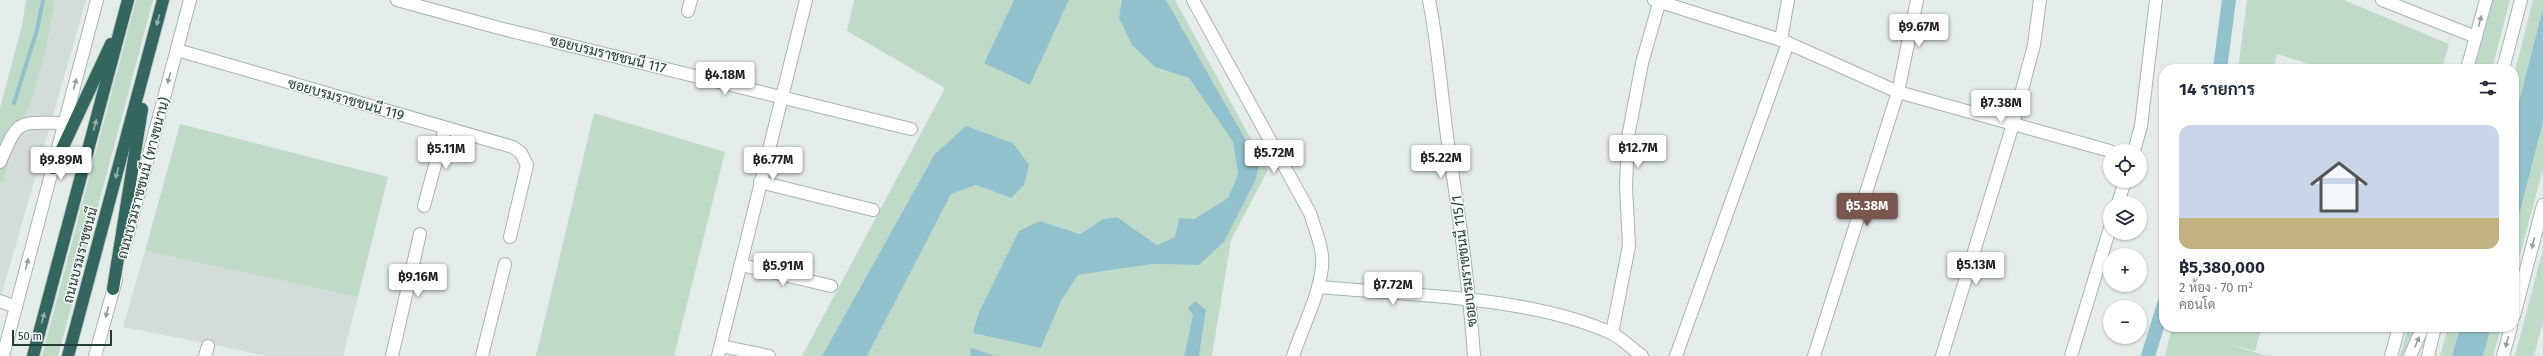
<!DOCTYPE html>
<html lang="th">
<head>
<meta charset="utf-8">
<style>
  body { margin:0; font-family:"Fira Sans",Sarabun,sans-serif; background:#f6f6f7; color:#1f2937; height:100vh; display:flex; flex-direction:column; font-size:15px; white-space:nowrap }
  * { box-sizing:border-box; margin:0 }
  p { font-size:13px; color:#747a83 }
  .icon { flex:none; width:22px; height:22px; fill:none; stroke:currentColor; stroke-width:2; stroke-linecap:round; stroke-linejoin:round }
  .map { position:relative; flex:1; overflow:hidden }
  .sheet { position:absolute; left:2159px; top:64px; width:360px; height:268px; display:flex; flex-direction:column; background:#fff; border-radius:16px; box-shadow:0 1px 3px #0004 }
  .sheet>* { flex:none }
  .fabs { position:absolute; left:2103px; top:144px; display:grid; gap:8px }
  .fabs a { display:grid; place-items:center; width:44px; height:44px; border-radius:50%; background:#fff; box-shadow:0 1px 3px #0004; font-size:20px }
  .scale { position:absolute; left:12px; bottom:10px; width:100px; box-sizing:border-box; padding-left:4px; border:2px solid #253d37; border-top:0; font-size:11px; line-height:14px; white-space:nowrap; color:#253d37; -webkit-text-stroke:3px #f5f9f7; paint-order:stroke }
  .price { position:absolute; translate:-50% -34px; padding:0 9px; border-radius:4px; background:#fff; color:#222; font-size:13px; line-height:26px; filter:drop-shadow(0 1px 2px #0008) }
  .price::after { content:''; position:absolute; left:50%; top:24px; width:12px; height:9px; margin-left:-6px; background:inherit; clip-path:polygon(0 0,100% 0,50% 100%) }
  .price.selected { background:#79564e; color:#fff }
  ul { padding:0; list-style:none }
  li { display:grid; align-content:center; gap:8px; height:212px; padding:0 20px }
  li+li { border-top:1px solid #e0e1e3 }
  li span { display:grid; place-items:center; height:124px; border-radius:12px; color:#555 }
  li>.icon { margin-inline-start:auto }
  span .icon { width:72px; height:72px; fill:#fffc; stroke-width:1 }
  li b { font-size:17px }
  h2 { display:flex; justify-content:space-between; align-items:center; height:48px; padding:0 20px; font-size:17px }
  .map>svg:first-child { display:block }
  .built { fill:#d3dcd8 }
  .green { fill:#bfdbc8 }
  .water { fill:#91c1cc }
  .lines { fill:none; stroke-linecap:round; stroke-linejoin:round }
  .stream { stroke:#91c1cc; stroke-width:4 }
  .canal { stroke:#91c1cc; stroke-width:14 }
  .street-casing { stroke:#a7b4b0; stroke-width:14 }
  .secondary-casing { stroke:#a4b7b1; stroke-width:14 }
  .highway-casing { stroke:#c2c9c7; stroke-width:14 }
  .street { stroke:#fff; stroke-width:12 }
  .secondary { stroke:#fff; stroke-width:12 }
  .highway { stroke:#33665e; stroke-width:12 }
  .oneway { fill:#94b0aa }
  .oneway2 { fill:#929e9b }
  .labels { text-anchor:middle; stroke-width:3; stroke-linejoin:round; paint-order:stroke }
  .street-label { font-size:14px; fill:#253d37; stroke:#f5f9f7 }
</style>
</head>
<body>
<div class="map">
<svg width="2543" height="356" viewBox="0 0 2543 356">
  <rect width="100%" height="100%" fill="#e4ece9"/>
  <!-- built -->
  <g class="built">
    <polygon points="55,0 86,0 0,300 0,182 2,182 13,145 30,105 45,55"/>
    <polygon points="145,251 358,297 343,356 268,356 123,327"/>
  </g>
  <!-- green -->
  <g class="green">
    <polygon points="26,0 55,0 45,55 30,105 13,145 3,182 0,182 0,108 22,25"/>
    <polygon points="136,0 153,0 58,356 42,356"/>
    <polygon points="854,0 1014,0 984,63 1030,85 1069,0 1122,0 1155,67 1189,78 1233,142 1238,174 1228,198 1194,219 1175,237 1157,245 1117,217 1103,219 1080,234 1040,221 973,333 1041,348 1061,301 1078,275 1152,264 1199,265 1256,179 1259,163 1166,0 1175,0 1268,170 1231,240 1212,356 1199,356 1206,310 1193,315 1184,356 996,356 972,349 970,356 867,356 950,194 976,185 1011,198 934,155 822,356 802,356 945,88 847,31"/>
    <polygon points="2247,0 2344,0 2449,44 2442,69 2324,69 2277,54 2273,69 2238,69"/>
    <polygon points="2492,0 2510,0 2492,69 2474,69"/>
    <polygon points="2533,0 2543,0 2543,8 2514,121 2514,75"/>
    <polygon points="594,113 725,152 674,356 536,356"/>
    <polygon points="2543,122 2543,169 2514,278 2514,235"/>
    <polygon points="180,124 388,177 358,297 145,251"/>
    <polygon points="2543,249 2543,322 2534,356 2515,356"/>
    <polygon points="2172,327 2262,327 2255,351 2220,342 2268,356 2165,356"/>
    <polygon points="2408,327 2416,327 2405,356 2400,356"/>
    <polygon points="2448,327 2460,327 2452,356 2440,356"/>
    <polygon points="2491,327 2501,327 2493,356 2483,356"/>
  </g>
  <!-- water -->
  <g class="water">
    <polygon points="1014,0 1069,0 1030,85 984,63"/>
    <polygon points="1122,0 1166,0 1259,163 1256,179 1224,242 1199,265 1152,264 1078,275 1061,301 1041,348 973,333 979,312 1019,231 1040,221 1080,234 1103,219 1117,217 1157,245 1175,237 1179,218 1194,219 1228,198 1238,174 1233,142 1189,78 1155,67 1132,45 1119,18"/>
    <polygon points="2543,8 2543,122 2514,235 2514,121"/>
    <polygon points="966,126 1013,143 1029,165 1024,185 1011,198 976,185 951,194 867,356 822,356 934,155"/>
    <polygon points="1195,301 1206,310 1199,356 1184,356 1193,315 1188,308"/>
    <polygon points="2460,327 2491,327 2483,356 2452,356"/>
    <polygon points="971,348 996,356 970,356"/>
  </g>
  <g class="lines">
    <!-- stream -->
    <polyline class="stream" points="14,103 37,30 43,0"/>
    <!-- canal -->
    <g class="canal">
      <polyline points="2220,69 2229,0"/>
      <polyline points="2148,356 2164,304"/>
    </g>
    <!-- street casing -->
    <g class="street-casing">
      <g id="street">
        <polyline points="397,0 499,28 911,129"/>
        <path d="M 1193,0 L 1310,213 C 1315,230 1324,249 1322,267 C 1319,297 1302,328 1293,356"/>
        <path d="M 1429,0 C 1438,45 1441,90 1447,136 C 1458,209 1469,282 1474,356"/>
        <polyline points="1654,0 1781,40 1898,92 2110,151"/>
        <polyline points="2382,0 2476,37"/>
        <polyline points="688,11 691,0"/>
        <polyline points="1781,40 1788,0"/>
        <polyline points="177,50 513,147 521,153 527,165 510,237"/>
        <polyline points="2134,151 2141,126 2156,0"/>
        <path d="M 0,162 C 19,117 18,123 65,123"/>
        <polyline points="760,182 873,210"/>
        <polyline points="2118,203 2125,181"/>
        <polyline points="424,206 445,128"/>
        <polyline points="741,265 831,286"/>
        <path d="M 1318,287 C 1407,295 1530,296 1611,333 C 1622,338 1632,349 1642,356"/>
        <polyline points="0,301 16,307"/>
        <polyline points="1612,333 1629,246 1626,187 1628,137 1642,63 1660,0"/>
        <polyline points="721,346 769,356"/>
        <polyline points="205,356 208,346"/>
        <polyline points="392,356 420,234"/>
        <polyline points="482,356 505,264"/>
        <polyline points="718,356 806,0"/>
        <polyline points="1676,356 1788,43"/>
        <polyline points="1814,356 1898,92 1917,0"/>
        <polyline points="1942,356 2013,124 2034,45 2040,0"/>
        <polyline points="2071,356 2110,228"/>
      </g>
    </g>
    <!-- secondary casing -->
    <g class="secondary-casing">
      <g id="secondary">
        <polyline points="2467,69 2486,0"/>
        <polyline points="2503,69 2521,0"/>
        <polyline points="124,248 190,0"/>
        <polyline points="2514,316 2543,205"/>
        <polyline points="3,356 97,0"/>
        <polyline points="95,356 116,280"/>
        <polyline points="2391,356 2399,327"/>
        <polyline points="2410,356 2423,327"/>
        <polyline points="2428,356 2435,327"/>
        <polyline points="2503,356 2511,327"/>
      </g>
    </g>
    <!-- highway casing -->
    <g class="highway-casing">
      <g id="highway">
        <polyline points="53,168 111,44"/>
        <polyline points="113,289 142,109"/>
        <polyline points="33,356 128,0"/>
        <polyline points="68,356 163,0"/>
      </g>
    </g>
    <!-- street -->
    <use href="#street" class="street"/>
    <!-- secondary -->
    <use href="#secondary" class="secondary"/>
    <!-- highway -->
    <use href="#highway" class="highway"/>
  </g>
  <!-- one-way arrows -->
  <defs><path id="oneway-solid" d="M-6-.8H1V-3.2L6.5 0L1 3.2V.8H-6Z"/></defs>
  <g class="oneway">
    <use href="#oneway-solid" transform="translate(158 20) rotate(105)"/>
    <use href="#oneway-solid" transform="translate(95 125) rotate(-75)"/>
    <use href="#oneway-solid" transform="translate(117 173) rotate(105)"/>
    <use href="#oneway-solid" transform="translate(43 318) rotate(-75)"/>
  </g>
  <g class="oneway2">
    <use href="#oneway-solid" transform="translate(2480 21) rotate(-76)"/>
    <use href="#oneway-solid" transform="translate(169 78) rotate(105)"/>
    <use href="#oneway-solid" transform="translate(75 84) rotate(-75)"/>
    <use href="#oneway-solid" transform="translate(2533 243) rotate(105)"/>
    <use href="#oneway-solid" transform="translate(27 264) rotate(-75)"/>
    <use href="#oneway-solid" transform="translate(107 312) rotate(105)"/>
    <use href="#oneway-solid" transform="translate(2417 342) rotate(-66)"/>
    <use href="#oneway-solid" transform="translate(2507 342) rotate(105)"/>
  </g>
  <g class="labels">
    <!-- street labels -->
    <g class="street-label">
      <text transform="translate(608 54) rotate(14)" y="5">ซอยบรมราชชนนี 117</text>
      <text transform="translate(346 99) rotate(16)" y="5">ซอยบรมราชชนนี 119</text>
      <text transform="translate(143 178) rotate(-75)" y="5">ถนนบรมราชชนนี (ทางขนาน)</text>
      <text transform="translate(80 255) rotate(-75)" y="5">ถนนบรมราชชนนี</text>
      <text transform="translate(1464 261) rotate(-97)" y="5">ซอยบรมราชชนนี 115/1</text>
    </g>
  </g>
</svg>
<div class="fabs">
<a><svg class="icon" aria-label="locate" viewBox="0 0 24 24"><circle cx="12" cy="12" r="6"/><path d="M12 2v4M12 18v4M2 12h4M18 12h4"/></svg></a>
<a><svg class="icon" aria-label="layers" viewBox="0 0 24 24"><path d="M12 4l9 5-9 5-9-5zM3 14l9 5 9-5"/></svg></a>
<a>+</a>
<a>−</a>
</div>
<div class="scale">50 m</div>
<b class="price" style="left:1919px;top:48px">฿9.67M</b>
<b class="price" style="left:725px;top:96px">฿4.18M</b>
<b class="price" style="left:2001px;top:124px">฿7.38M</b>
<b class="price" style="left:1638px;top:169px">฿12.7M</b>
<b class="price" style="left:446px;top:170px">฿5.11M</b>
<b class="price" style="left:1274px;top:174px">฿5.72M</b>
<b class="price" style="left:1441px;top:179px">฿5.22M</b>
<b class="price" style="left:61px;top:181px">฿9.89M</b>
<b class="price" style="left:773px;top:181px">฿6.77M</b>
<b class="price selected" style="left:1867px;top:227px">฿5.38M</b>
<b class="price" style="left:1976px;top:286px">฿5.13M</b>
<b class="price" style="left:783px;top:287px">฿5.91M</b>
<b class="price" style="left:418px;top:298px">฿9.16M</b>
<b class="price" style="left:1393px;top:306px">฿7.72M</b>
<section class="sheet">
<h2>14 รายการ<svg class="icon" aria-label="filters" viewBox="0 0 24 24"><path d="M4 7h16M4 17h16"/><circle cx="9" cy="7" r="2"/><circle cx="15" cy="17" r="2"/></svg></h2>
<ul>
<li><span style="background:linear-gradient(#c9d6e8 75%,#c2b280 0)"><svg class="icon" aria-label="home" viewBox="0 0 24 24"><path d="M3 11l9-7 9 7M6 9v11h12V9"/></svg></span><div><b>฿5,380,000</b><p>2 ห้อง · 70 m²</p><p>คอนโด</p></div></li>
</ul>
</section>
</div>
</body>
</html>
